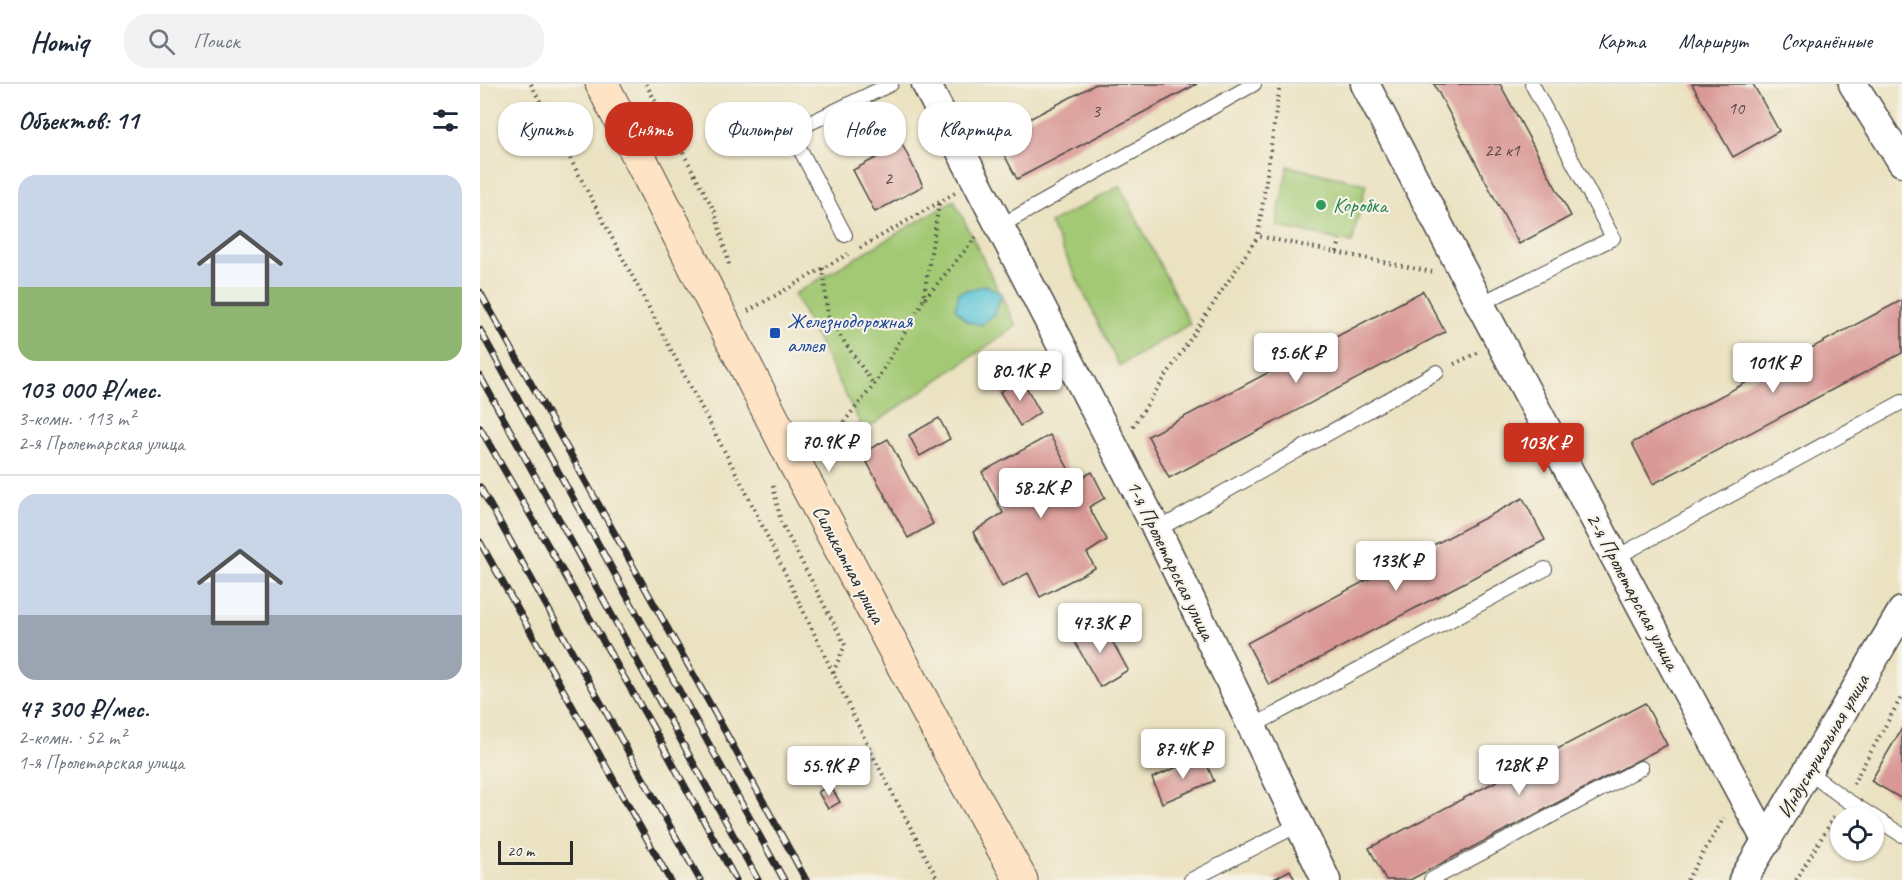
<!DOCTYPE html>
<html lang="ru">
<head>
<meta charset="utf-8">
<style>
  body { margin:0; font-family:Caveat,sans-serif; background:#f2f2f3; color:#1f2937; height:100vh; display:flex; flex-direction:column; font-size:22px; white-space:nowrap }
  * { box-sizing:border-box; margin:0 }
  p { font-size:20px; color:#747a83 }
  .icon { flex:none; width:33px; height:33px; fill:none; stroke:currentColor; stroke-width:2; stroke-linecap:round; stroke-linejoin:round }
  .map { position:relative; flex:1; overflow:hidden }
  .panel { display:flex; flex-direction:column; background:#fff; width:480px }
  .panel>* { flex:none }
  .hud { position:absolute; left:18px; top:18px; width:570px; height:54px; display:flex; gap:12px }
  .controls { position:absolute; left:1350px; top:723px; display:grid; gap:12px }
  .controls a { display:grid; place-items:center; width:54px; height:54px; border-radius:50%; background:#fff; box-shadow:0 2px 4px #0004; font-size:30px }
  .scale { position:absolute; left:18px; bottom:15px; width:75px; box-sizing:border-box; padding-left:6px; border:3px solid #2b2b2b; border-top:0; font-size:16px; line-height:21px; white-space:nowrap; color:#2b2b2b; -webkit-text-stroke:4px #f7f3e8; paint-order:stroke }
  .price { position:absolute; translate:-50% -51px; padding:0 14px; border-radius:6px; background:#fff; color:#222; font-size:20px; line-height:39px; filter:drop-shadow(0 2px 3px #0008) }
  .price::after { content:''; position:absolute; left:50%; top:36px; width:18px; height:14px; margin-left:-9px; background:inherit; clip-path:polygon(0 0,100% 0,50% 100%) }
  .price.on { background:#c8321e; color:#fff }
  ul { padding:0; list-style:none }
  li { display:grid; align-content:center; gap:12px; height:318px; padding:0 18px }
  li+li { border-top:2px solid #e0e1e3 }
  li span { display:grid; place-items:center; height:186px; border-radius:18px; color:#555 }
  li>.icon { margin-inline-start:auto }
  span .icon { width:108px; height:108px; fill:#fffc; stroke-width:1 }
  li b { font-size:26px }
  h2 { display:flex; justify-content:space-between; align-items:center; height:72px; padding:0 18px; font-size:26px }
  .pill { padding:0 21px; border-radius:24px; background:#fff; box-shadow:0 2px 4px #0004; font-size:21px; line-height:54px }
  .pill.on { background:#c8321e; color:#fff }
  header { display:flex; align-items:center; gap:36px; box-sizing:border-box; height:84px; padding:0 30px; background:#fff; border-bottom:2px solid #e0e1e3 }
  header strong { font-size:28px }
  nav { display:flex; gap:33px; margin-inline-start:auto; font-size:21px }
  .search { width:420px; height:54px; background:#f2f2f3; display:flex; align-items:center; gap:15px; box-sizing:border-box; padding:0 21px; border-radius:24px; color:#747a83; font-size:22px }
  main { display:flex; flex:1; min-height:0 }
  .map>svg:first-child { display:block }
  .green { fill:#a3c974; stroke:#677a50; stroke-width:1.5 }
  .water { fill:#5ac4d5; stroke:#427880; stroke-width:1.5 }
  .building { fill:#d99895 }
  .lines { fill:none; stroke-linecap:round; stroke-linejoin:round }
  .lane-casing { stroke:#484642; stroke-width:16 }
  .street-casing { stroke:#484642; stroke-width:31 }
  .secondary-casing { stroke:#484642; stroke-width:35 }
  .path { stroke:#484642; stroke-width:4; stroke-dasharray:1.5 4.5; stroke-linecap:butt }
  .lane { stroke:#fff; stroke-width:14 }
  .street { stroke:#fff; stroke-width:28 }
  .secondary { stroke:#fee4c5; stroke-width:33 }
  .rail-casing { stroke:#2b2b2b; stroke-width:7 }
  .rail { stroke:#f7f3e8; stroke-width:4.5; stroke-dasharray:14; stroke-linecap:butt }
  .leisure-dot { fill:#2e9e5b; stroke:#f7f3e8; stroke-width:2 }
  .transit-dot { fill:#1a4fb4; stroke:#f7f3e8; stroke-width:2 }
  .labels { text-anchor:middle; stroke-width:4.5; stroke-linejoin:round; paint-order:stroke }
  .number-label { font-size:18px; fill:#564646 }
  .leisure-label { font-size:21px; fill:#27864d; stroke:#f7f3e8; text-anchor:start }
  .transit-label { font-size:21px; fill:#164399; stroke:#f7f3e8; text-anchor:start }
  .street-label { font-size:21px; fill:#2b2b2b; stroke:#f7f3e8 }
</style>
</head>
<body>
<header>
<strong>Homiq</strong>
<div class="search"><svg class="icon" aria-label="search" viewBox="0 0 24 24"><circle cx="10" cy="10" r="6"/><path d="M15 15l6 6"/></svg>Поиск</div>
<nav><a>Карта</a><a>Маршрут</a><a>Сохранённые</a></nav>
</header>
<main>
<section class="panel">
<h2>Объектов: 11<svg class="icon" aria-label="filters" viewBox="0 0 24 24"><path d="M4 7h16M4 17h16"/><circle cx="9" cy="7" r="2"/><circle cx="15" cy="17" r="2"/></svg></h2>
<ul>
<li><span style="background:linear-gradient(#c9d6e8 60%,#8fb573 0)"><svg class="icon" aria-label="home" viewBox="0 0 24 24"><path d="M3 11l9-7 9 7M6 9v11h12V9"/></svg></span><div><b>103 000 ₽/мес.</b><p>3-комн. · 113 m²</p><p>2-я Пролетарская улица</p></div></li>
<li><span style="background:linear-gradient(#c9d6e8 65%,#9aa5b1 0)"><svg class="icon" aria-label="home" viewBox="0 0 24 24"><path d="M3 11l9-7 9 7M6 9v11h12V9"/></svg></span><div><b>47 300 ₽/мес.</b><p>2-комн. · 52 m²</p><p>1-я Пролетарская улица</p></div></li>
</ul>
</section>
<div class="map">
<svg width="1422" height="796" viewBox="0 0 1422 796">
  <rect width="100%" height="100%" fill="#f7f3e8"/>
  <filter id="ink" filterUnits="userSpaceOnUse"><feTurbulence type="fractalNoise" baseFrequency=".0167" numOctaves="2"/><feDisplacementMap in="SourceGraphic" scale="12" xChannelSelector="R" yChannelSelector="G"/><feConvolveMatrix kernelMatrix="1 2 1 2 8 2 1 2 1" color-interpolation-filters="sRGB"/></filter>
  <filter id="wash" filterUnits="userSpaceOnUse"><feTurbulence type="fractalNoise" baseFrequency=".008" numOctaves="4" result="noise"/><feDisplacementMap in="SourceGraphic" scale="24" xChannelSelector="R" yChannelSelector="G"/><feGaussianBlur stdDeviation="1.35" result="paint"/><feColorMatrix in="noise" values="0 0 0 0 0 0 0 0 0 0 0 0 0 0 0 0 0 1.4 0 .05"/><feComposite in="paint" operator="in"/></filter>
  <g filter="url(#wash)">
    <rect width="100%" height="100%" fill="#ebe2c1"/>
    <!-- green -->
    <g class="green">
      <polygon points="808,82 886,100 872,159 796,142"/>
      <polygon points="640,102 710,240 639,282 570,139"/>
      <polygon points="474,116 536,242 384,347 314,210"/>
    </g>
    <!-- water -->
    <polygon class="water" points="506,201 522,210 514,230 501,241 486,237 475,224 479,208"/>
    <g id="blocks">
      <!-- building -->
      <g class="building">
        <polygon points="616,0 717,0 537,95 515,53"/>
        <polygon points="954,0 1020,0 1091,132 1039,160"/>
        <polygon points="1212,0 1273,0 1299,47 1253,73"/>
        <polygon points="422,60 443,102 395,128 373,86"/>
        <polygon points="943,207 965,248 689,394 668,352"/>
        <polygon points="1422,216 1422,269 1173,400 1152,359"/>
        <polygon points="541,294 560,328 540,342 520,308"/>
        <polygon points="459,334 470,355 440,372 429,351"/>
        <polygon points="570,351 595,397 612,388 625,414 609,423 627,456 607,469 615,484 560,513 548,489 522,503 493,448 523,429 502,388"/>
        <polygon points="408,355 453,440 428,454 382,369"/>
        <polygon points="1043,414 1065,456 789,601 767,559"/>
        <polygon points="621,537 648,586 620,603 592,553"/>
        <polygon points="1165,619 1187,661 930,796 906,796 889,764"/>
        <polygon points="1422,644 1422,715 1391,697"/>
        <polygon points="723,672 734,697 682,719 672,694"/>
        <polygon points="350,701 360,718 348,725 338,708"/>
        <polygon points="810,786 815,796 792,796"/>
      </g>
    </g>
  </g>
  <g filter="url(#ink)">
    <use href="#blocks" fill-opacity="0" stroke="#484642" stroke-width="1.5"/>
    <g class="lines">
      <!-- lane casing -->
      <g class="lane-casing">
        <g id="lane">
          <polyline points="520,142 774,0"/>
          <polyline points="365,151 311,48 411,0"/>
          <polyline points="1000,220 1133,154 1052,0"/>
          <polyline points="677,446 957,288"/>
          <polyline points="1135,474 1422,318"/>
          <polyline points="773,642 1065,485"/>
          <polyline points="1328,688 1365,715 1422,751"/>
          <polyline points="711,796 818,741"/>
          <polyline points="951,796 1161,684"/>
        </g>
      </g>
      <!-- street casing -->
      <g class="street-casing">
        <g id="street">
          <polyline points="446,0 677,446 846,796"/>
          <polyline points="885,0 1000,220 1287,758"/>
          <polyline points="1373,0 1422,78"/>
          <polyline points="1263,796 1422,527"/>
        </g>
      </g>
      <!-- secondary casing -->
      <g class="secondary-casing">
        <polyline id="secondary" points="122,0 316,381 477,682 541,796"/>
      </g>
      <!-- path -->
      <g class="path">
        <polyline points="51,0 266,408 394,674 458,796"/>
        <polyline points="166,0 235,128 250,184"/>
        <polyline points="800,0 778,152 952,188"/>
        <polyline points="459,120 443,217 496,153"/>
        <polyline points="380,164 475,109"/>
        <polyline points="857,168 860,156"/>
        <polyline points="343,184 348,234 394,301"/>
        <polyline points="268,227 368,170"/>
        <polyline points="974,280 997,269"/>
        <polyline points="653,342 778,152"/>
        <polyline points="341,366 394,301 443,217"/>
        <polyline points="293,402 301,438 365,561 353,589"/>
        <polyline points="1373,700 1422,612"/>
        <polyline points="1207,796 1244,734"/>
        <polyline points="1316,796 1356,730"/>
      </g>
      <!-- lane -->
      <use href="#lane" class="lane"/>
      <!-- street -->
      <use href="#street" class="street"/>
      <!-- secondary -->
      <use href="#secondary" class="secondary"/>
      <!-- rail casing -->
      <g class="rail-casing">
        <g id="rail">
          <polyline points="0,208 246,649 326,796"/>
          <polyline points="0,246 304,796"/>
          <polyline points="0,292 278,796"/>
          <polyline points="0,344 171,640 256,796"/>
          <polyline points="0,403 220,796"/>
          <polyline points="0,458 190,796"/>
        </g>
      </g>
      <!-- rail -->
      <use href="#rail" class="rail"/>
    </g>
  </g>
  <!-- markers -->
  <circle class="leisure-dot" cx="841" cy="121" r="6"/>
  <rect class="transit-dot" x="289" y="243" width="12" height="12" rx="3"/>
  <g class="labels">
    <!-- number labels -->
    <g class="number-label">
      <text x="1256" y="30">10</text>
      <text x="616" y="33">3</text>
      <text x="1022" y="72">22 к1</text>
      <text x="408" y="100">2</text>
    </g>
    <!-- leisure labels -->
    <g class="leisure-label">
      <text x="853" y="128">Коробка</text>
    </g>
    <!-- transit labels -->
    <g class="transit-label">
      <text x="307" y="244">Железнодорожная<tspan x="307" dy="24">аллея</tspan></text>
    </g>
    <!-- street labels -->
    <g class="street-label">
      <text transform="translate(691 476) rotate(64)" y="7">1-я Пролетарская улица</text>
      <text transform="translate(369 480) rotate(62)" y="7">Силикатная улица</text>
      <text transform="translate(1153 507) rotate(62)" y="7">2-я Пролетарская улица</text>
      <text transform="translate(1343 662) rotate(-60)" y="7">Индустриальная улица</text>
    </g>
  </g>
</svg>
<div class="controls">
<a><svg class="icon" aria-label="locate" viewBox="0 0 24 24"><circle cx="12" cy="12" r="6"/><path d="M12 2v4M12 18v4M2 12h4M18 12h4"/></svg></a>
</div>
<div class="scale">20 m</div>
<b class="price" style="left:816px;top:300px">95.6K ₽</b>
<b class="price" style="left:1293px;top:310px">101K ₽</b>
<b class="price" style="left:540px;top:318px">80.1K ₽</b>
<b class="price" style="left:349px;top:389px">70.9K ₽</b>
<b class="price on" style="left:1064px;top:390px">103K ₽</b>
<b class="price" style="left:561px;top:435px">58.2K ₽</b>
<b class="price" style="left:916px;top:508px">133K ₽</b>
<b class="price" style="left:620px;top:570px">47.3K ₽</b>
<b class="price" style="left:703px;top:696px">87.4K ₽</b>
<b class="price" style="left:1039px;top:712px">128K ₽</b>
<b class="price" style="left:349px;top:713px">55.9K ₽</b>
<div class="hud">
<a class="pill">Купить</a>
<a class="pill on">Снять</a>
<a class="pill">Фильтры</a>
<a class="pill">Новое</a>
<a class="pill">Квартира</a>
</div>
</div>
</main>
</body>
</html>
